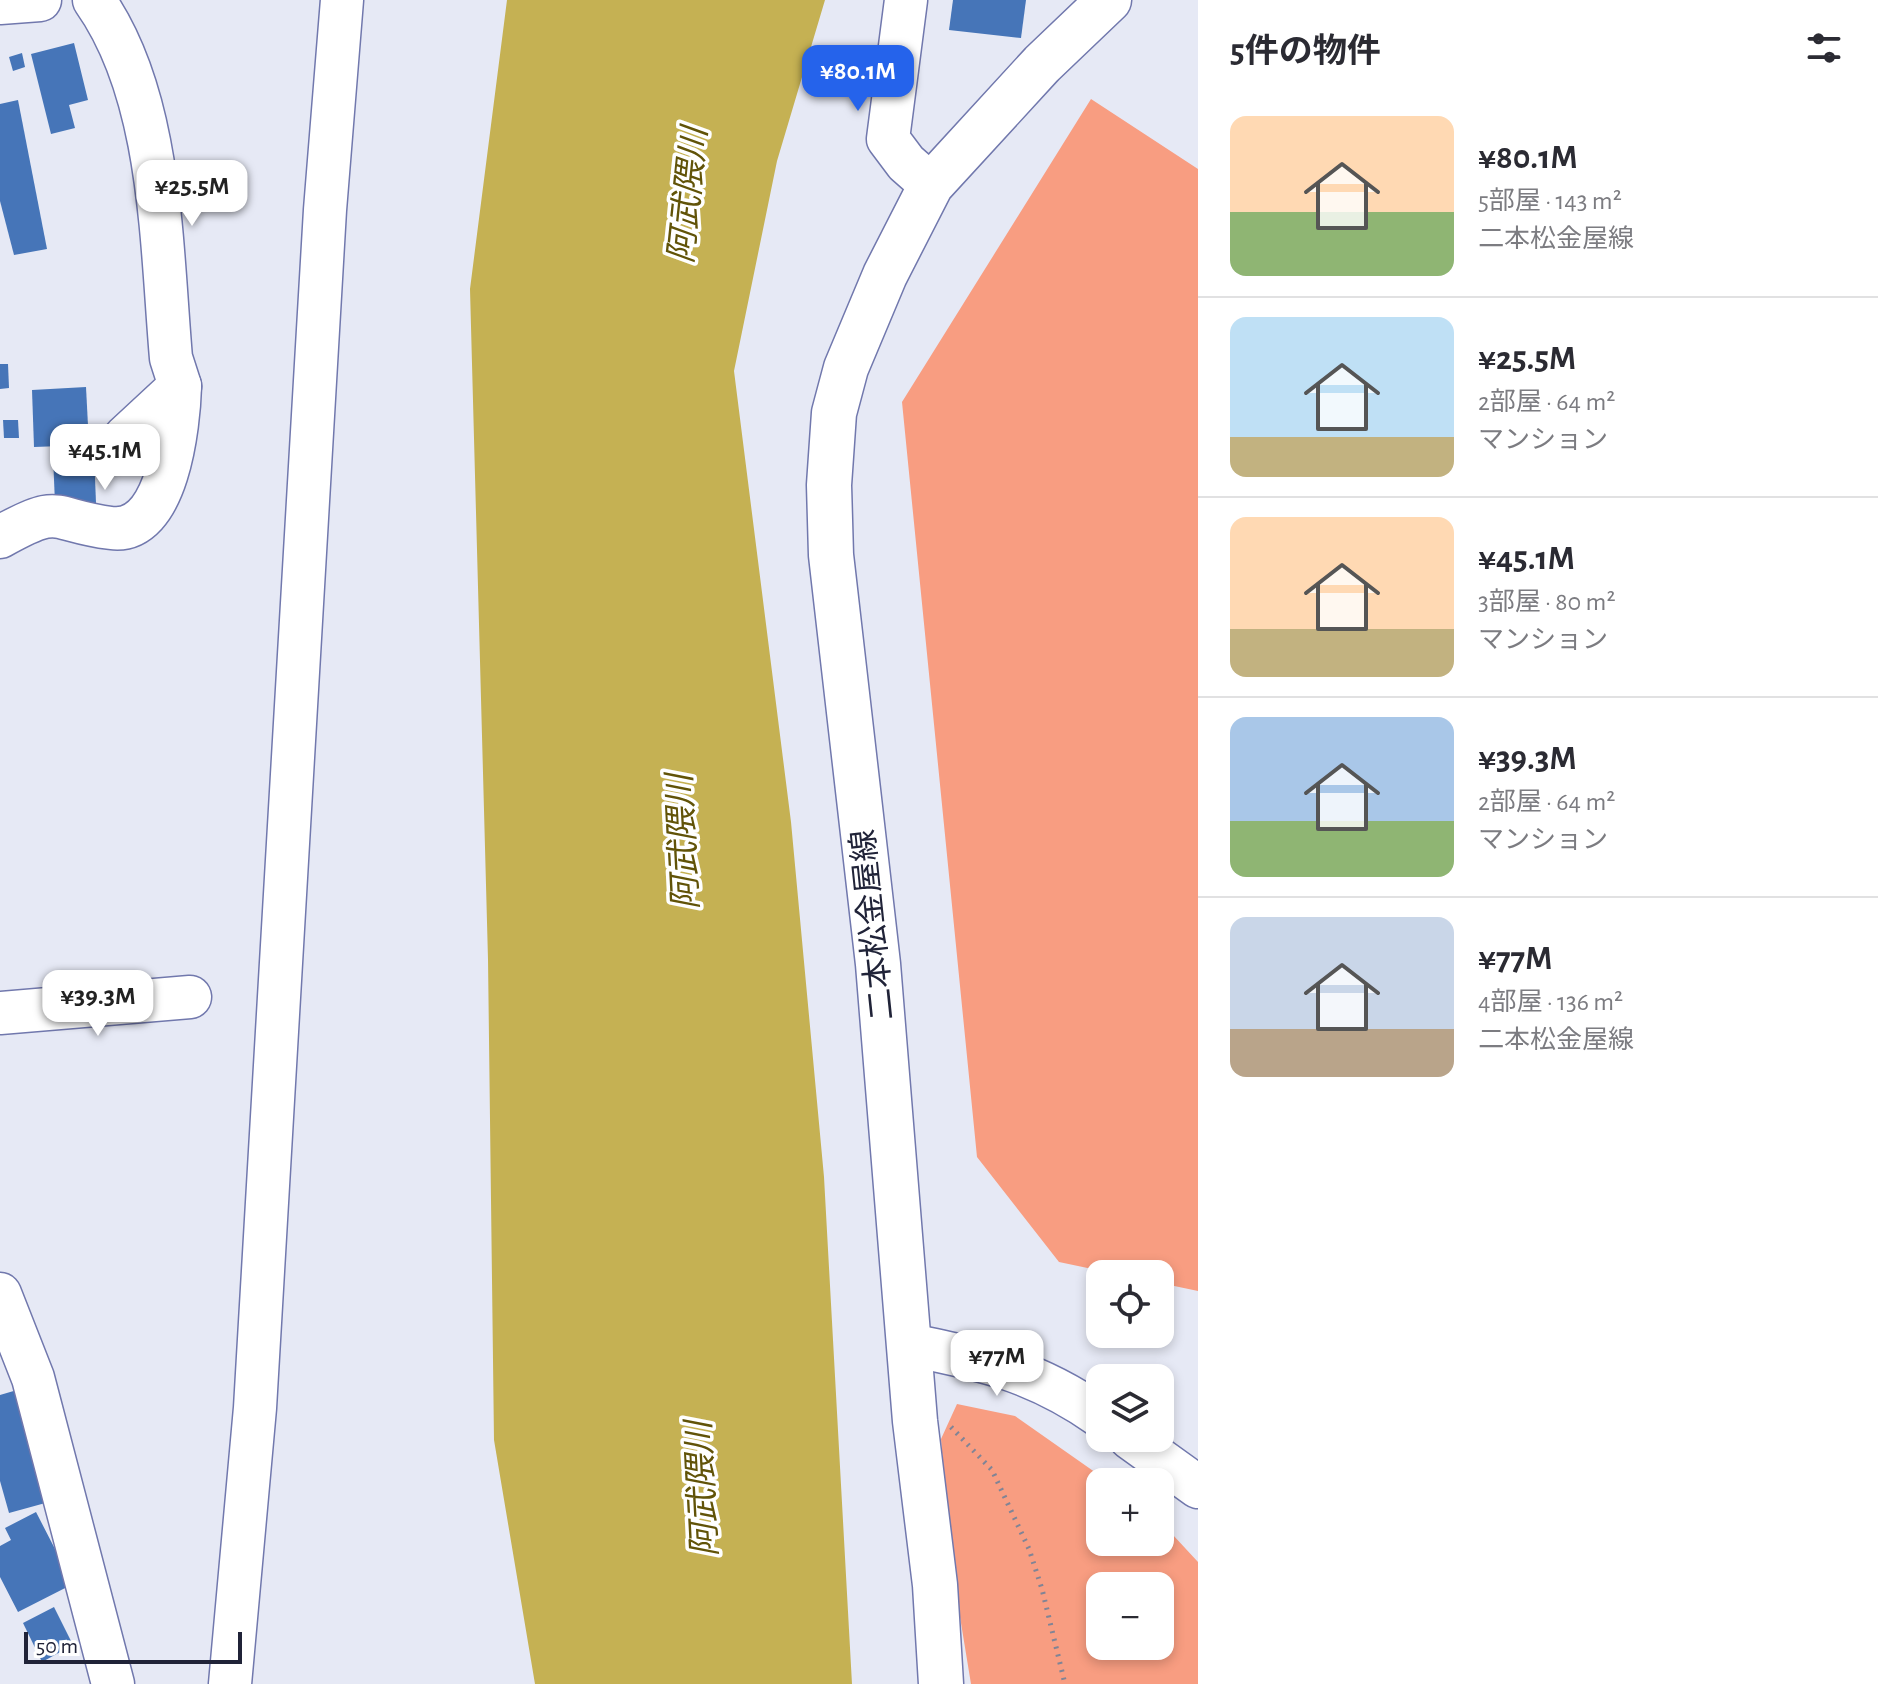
<!DOCTYPE html>
<html lang="ja">
<head>
<meta charset="utf-8">
<style>
  body { margin:0; font-family:"Alegreya Sans","Noto Sans JP",sans-serif; background:#f2f2f3; color:#2b2b33; height:100vh; display:flex; flex-direction:column; font-size:30px; white-space:nowrap }
  * { box-sizing:border-box; margin:0 }
  p { font-size:26px; color:#7c7c81 }
  .icon { flex:none; width:44px; height:44px; fill:none; stroke:currentColor; stroke-width:2; stroke-linecap:round; stroke-linejoin:round }
  .map { position:relative; flex:1; overflow:hidden }
  .drawer { display:flex; flex-direction:column; background:#fff; width:680px }
  .drawer>* { flex:none }
  .tools { position:absolute; left:1086px; top:1260px; display:grid; gap:16px }
  .tools a { display:grid; place-items:center; width:88px; height:88px; border-radius:16px; background:#fff; box-shadow:0 4px 12px #0003; font-size:40px }
  .scale { position:absolute; left:24px; bottom:20px; width:218px; box-sizing:border-box; padding-left:8px; border:4px solid #202338; border-top:0; font-size:22px; line-height:28px; white-space:nowrap; color:#202338; -webkit-text-stroke:6px #fff; paint-order:stroke }
  .price { position:absolute; translate:-50% -68px; padding:0 18px; border-radius:16px; background:#fff; color:#222; font-size:26px; line-height:52px; filter:drop-shadow(0 2px 4px #0008) }
  .price::after { content:''; position:absolute; left:50%; top:48px; width:24px; height:18px; margin-left:-12px; background:inherit; clip-path:polygon(0 0,100% 0,50% 100%) }
  .price.selected { background:#2563eb; color:#fff }
  ul { padding:0; list-style:none }
  li { display:flex; align-items:center; gap:24px; height:200px; padding:0 32px }
  li+li { border-top:2px solid #e1e1e2 }
  li span { display:grid; place-items:center; flex:none; width:224px; height:160px; border-radius:16px; color:#555 }
  li>.icon { margin-inline-start:auto }
  span .icon { width:96px; height:96px; fill:#fffc; stroke-width:1 }
  li b { font-size:34px }
  h2 { display:flex; justify-content:space-between; align-items:center; height:96px; padding:0 32px; font-size:34px }
  main { display:flex; flex:1; min-height:0 }
  .map>svg:first-child { display:block }
  .forest { fill:#f89d81; fill-rule:evenodd }
  .water { fill:#c5b153 }
  .building { fill:#4675b8 }
  .lines { fill:none; stroke-linecap:round; stroke-linejoin:round }
  .minor-casing { stroke:#7178ad; stroke-width:45 }
  .major-casing { stroke:#7178ad; stroke-width:47 }
  .path { stroke:#818495; stroke-width:5; stroke-dasharray:2 6; stroke-linecap:butt }
  .minor { stroke:#fff; stroke-width:42 }
  .major { stroke:#fff; stroke-width:44 }
  .labels { text-anchor:middle; stroke-width:7; stroke-linejoin:round; paint-order:stroke }
  .street-label { font-size:32px; fill:#202338; stroke:#fff }
  .water-label { font-size:34px; font-style:italic; fill:#615308; stroke:#fff }
</style>
</head>
<body>
<main>
<div class="map">
<svg width="1198" height="1684" viewBox="0 0 1198 1684">
  <rect width="100%" height="100%" fill="#e6e9f5"/>
  <!-- forest -->
  <g class="forest">
    <polygon points="1091,99 1198,169 1198,1291 1160,1283 1160,1274 1116,1274 1059,1262 977,1157 902,402"/>
    <path d="M 957,1404 L 1015,1416 L 1109,1482 L 1100,1482 L 1100,1542 L 1160,1542 L 1160,1521 L 1198,1562 L 1198,1684 L 971,1684 L 950,1556 L 941,1439 ZM 1100,1586 L 1160,1586 L 1160,1646 L 1100,1646 Z"/>
  </g>
  <!-- water -->
  <polygon class="water" points="507,0 825,0 777,161 734,371 791,822 824,1177 852,1684 535,1684 494,1440 488,959 470,289"/>
  <!-- building -->
  <g class="building">
    <polygon points="953,0 1026,0 1021,38 949,30"/>
    <polygon points="74,43 88,100 69,105 75,128 51,134 31,54"/>
    <polygon points="22,53 25,67 13,71 9,57"/>
    <polygon points="18,100 47,249 14,255 0,201 0,104"/>
    <polygon points="0,364 8,364 9,388 0,389"/>
    <polygon points="86,387 89,445 34,447 32,390"/>
    <polygon points="3,420 18,420 19,438 4,438"/>
    <polygon points="94,453 96,503 55,504 53,455"/>
    <polygon points="17,1390 49,1502 9,1513 0,1481 0,1395"/>
    <polygon points="36,1512 73,1584 18,1612 0,1577 0,1546 11,1540 5,1528"/>
    <polygon points="54,1607 73,1645 42,1662 23,1623"/>
  </g>
  <g class="lines">
    <!-- minor casing -->
    <g class="minor-casing">
      <g id="minor">
        <path d="M 94,0 C 162,96 161,243 171,358 L 180,386 L 125,437"/>
        <polyline points="906,0 888,139 906,163 931,185"/>
        <polyline points="0,3 40,0"/>
        <path d="M 0,537 C 63,502 49,520 111,528 C 168,536 179,424 180,386"/>
        <polyline points="0,1013 190,997"/>
        <polyline points="0,1294 33,1378 113,1684"/>
        <path d="M 910,1345 C 985,1360 1036,1371 1100,1416"/>
        <polyline points="1130,1438 1198,1487"/>
        <polyline points="230,1684 255,1408 325,210 342,0"/>
      </g>
    </g>
    <!-- major casing -->
    <g class="major-casing">
      <polyline id="major" points="941,1684 935,1585 915,1421 878,964 831,555 829,485 834,413 846,368 885,275 931,185 1042,64 1109,0"/>
    </g>
    <!-- path -->
    <polyline class="path" points="951,1427 992,1470 1029,1549 1042,1589 1065,1684"/>
    <!-- minor -->
    <use href="#minor" class="minor"/>
    <!-- major -->
    <use href="#major" class="major"/>
  </g>
  <g class="labels">
    <!-- street labels -->
    <g class="street-label">
      <text transform="translate(872 925) rotate(-96)" y="11">二本松金屋線</text>
    </g>
    <!-- water labels -->
    <g class="water-label">
      <text transform="translate(687 195) rotate(-84)" y="12">阿武隈川</text>
      <text transform="translate(682 842) rotate(-93)" y="12">阿武隈川</text>
      <text transform="translate(701 1489) rotate(-93)" y="12">阿武隈川</text>
    </g>
  </g>
</svg>
<div class="tools">
<a><svg class="icon" aria-label="locate" viewBox="0 0 24 24"><circle cx="12" cy="12" r="6"/><path d="M12 2v4M12 18v4M2 12h4M18 12h4"/></svg></a>
<a><svg class="icon" aria-label="layers" viewBox="0 0 24 24"><path d="M12 4l9 5-9 5-9-5zM3 14l9 5 9-5"/></svg></a>
<a>+</a>
<a>−</a>
</div>
<div class="scale">50 m</div>
<b class="price selected" style="left:858px;top:113px">¥80.1M</b>
<b class="price" style="left:192px;top:228px">¥25.5M</b>
<b class="price" style="left:105px;top:492px">¥45.1M</b>
<b class="price" style="left:98px;top:1038px">¥39.3M</b>
<b class="price" style="left:997px;top:1398px">¥77M</b>
</div>
<section class="drawer">
<h2>5件の物件<svg class="icon" aria-label="filters" viewBox="0 0 24 24"><path d="M4 7h16M4 17h16"/><circle cx="9" cy="7" r="2"/><circle cx="15" cy="17" r="2"/></svg></h2>
<ul>
<li><span style="background:linear-gradient(#ffd9b3 60%,#8fb573 0)"><svg class="icon" aria-label="home" viewBox="0 0 24 24"><path d="M3 11l9-7 9 7M6 9v11h12V9"/></svg></span><div><b>¥80.1M</b><p>5部屋 · 143 m²</p><p>二本松金屋線</p></div></li>
<li><span style="background:linear-gradient(#bfe0f5 75%,#c2b280 0)"><svg class="icon" aria-label="home" viewBox="0 0 24 24"><path d="M3 11l9-7 9 7M6 9v11h12V9"/></svg></span><div><b>¥25.5M</b><p>2部屋 · 64 m²</p><p>マンション</p></div></li>
<li><span style="background:linear-gradient(#ffd9b3 70%,#c2b280 0)"><svg class="icon" aria-label="home" viewBox="0 0 24 24"><path d="M3 11l9-7 9 7M6 9v11h12V9"/></svg></span><div><b>¥45.1M</b><p>3部屋 · 80 m²</p><p>マンション</p></div></li>
<li><span style="background:linear-gradient(#a9c7e8 65%,#8fb573 0)"><svg class="icon" aria-label="home" viewBox="0 0 24 24"><path d="M3 11l9-7 9 7M6 9v11h12V9"/></svg></span><div><b>¥39.3M</b><p>2部屋 · 64 m²</p><p>マンション</p></div></li>
<li><span style="background:linear-gradient(#c9d6e8 70%,#b9a48a 0)"><svg class="icon" aria-label="home" viewBox="0 0 24 24"><path d="M3 11l9-7 9 7M6 9v11h12V9"/></svg></span><div><b>¥77M</b><p>4部屋 · 136 m²</p><p>二本松金屋線</p></div></li>
</ul>
</section>
</main>
</body>
</html>
